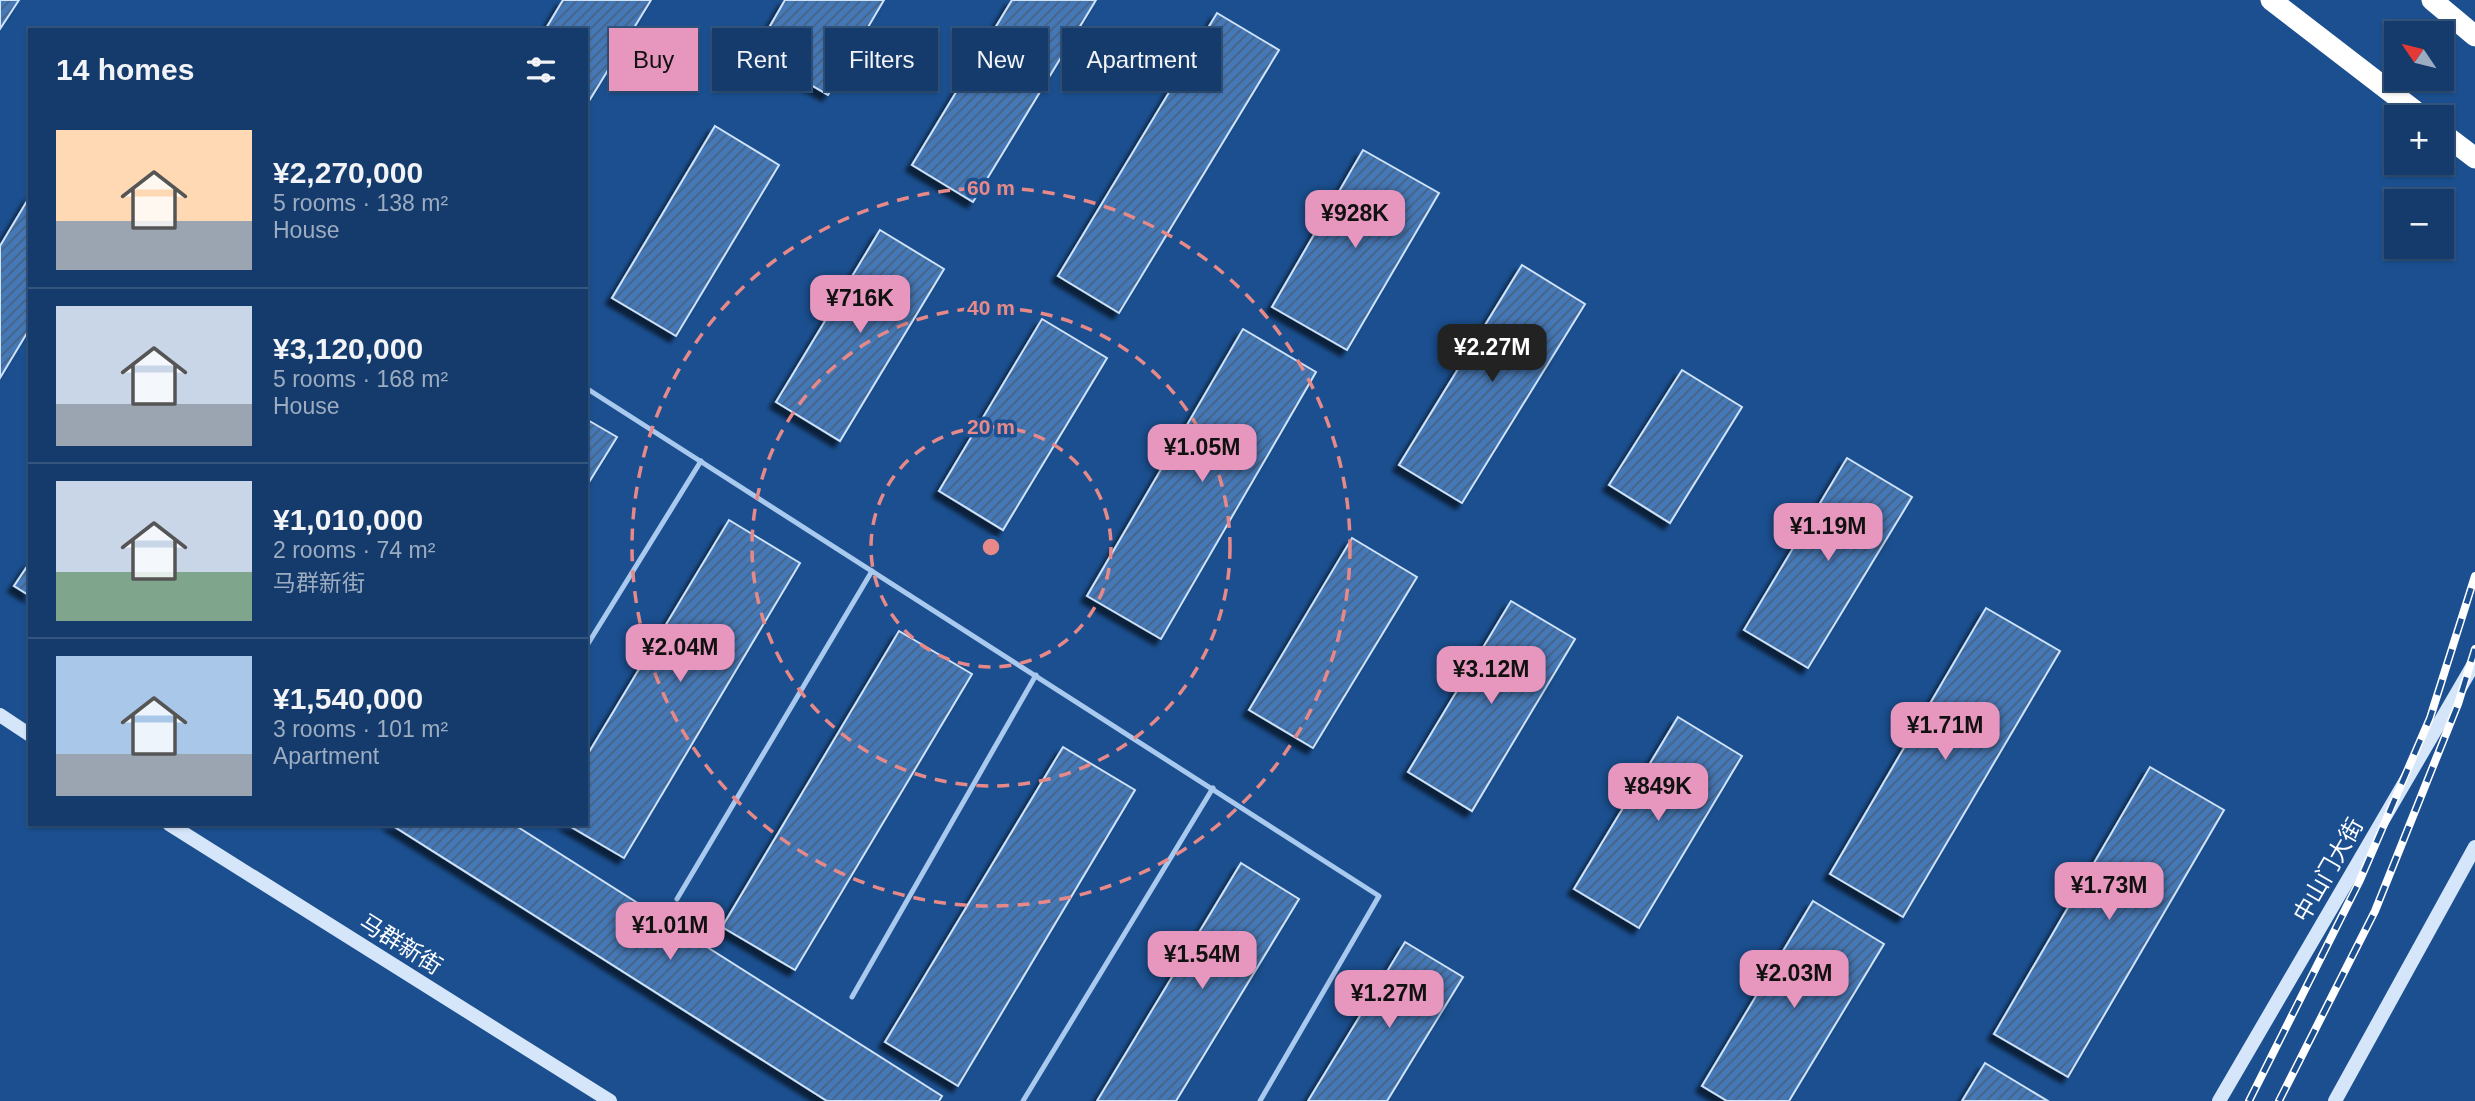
<!DOCTYPE html>
<html lang="en">
<head>
<meta charset="utf-8">
<style>
  body { margin:0; font-family:Helvetica,"Noto Sans SC",sans-serif; background:#214673; color:#f1f3f6; height:100vh; display:flex; flex-direction:column; font-size:26px; white-space:nowrap }
  * { box-sizing:border-box; margin:0 }
  p { font-size:23px; color:#9dadc1 }
  .icon { flex:none; width:38px; height:38px; fill:none; stroke:currentColor; stroke-width:2; stroke-linecap:round; stroke-linejoin:round }
  .map { position:relative; flex:1; overflow:hidden }
  .side { position:absolute; left:28px; top:28px; width:560px; height:798px; display:flex; flex-direction:column; background:#143b6b; border-radius:0px; box-shadow:0 2px 5px #0004,0 0 0 2px #33557e }
  .side>* { flex:none }
  .hud { position:absolute; left:609px; top:28px; width:665px; height:63px; display:flex; gap:14px }
  .needle { width:46px; rotate:305deg }
  .buttons { position:absolute; left:2384px; top:21px; display:grid; gap:14px }
  .buttons a { display:grid; place-items:center; width:70px; height:70px; border-radius:0px; background:#143b6b; box-shadow:0 2px 5px #0004,0 0 0 2px #33557e; font-size:35px }
  .price { position:absolute; translate:-50% -60px; padding:0 16px; border-radius:14px; background:#e797bd; color:#111; font-size:23px; line-height:46px; filter:drop-shadow(0 2px 4px #0008) }
  .price::after { content:''; position:absolute; left:50%; top:42px; width:21px; height:16px; margin-left:-10px; background:inherit; clip-path:polygon(0 0,100% 0,50% 100%) }
  .price.current { background:#222; color:#fff }
  ul { padding:0; list-style:none }
  li { display:flex; align-items:center; gap:21px; height:175px; padding:0 28px }
  li+li { border-top:2px solid #33557e }
  li span { display:grid; place-items:center; flex:none; width:196px; height:140px; border-radius:0px; color:#555 }
  li>.icon { margin-inline-start:auto }
  span .icon { width:84px; height:84px; fill:#fffc; stroke-width:1 }
  li b { font-size:30px }
  h2 { display:flex; justify-content:space-between; align-items:center; height:84px; padding:0 28px; font-size:30px }
  .tag { padding:0 24px; border-radius:0px; background:#143b6b; box-shadow:0 2px 5px #0004,0 0 0 2px #33557e; font-size:24px; line-height:63px }
  .tag.current { background:#e797bd; color:#111 }
  .map>svg:first-child { display:block }
  .building { fill:url(#building-hatch); stroke:#cfe3fa; stroke-width:2; filter:url(#shadow) }
  .lines { fill:none; stroke-linecap:round; stroke-linejoin:round }
  .lane { stroke:#a9c9ee; stroke-width:5 }
  .secondary { stroke:#d6e6fa; stroke-width:14 }
  .highway { stroke:#fff; stroke-width:21 }
  .rail-casing { stroke:#fff; stroke-width:8 }
  .rail { stroke:#1b4f8f; stroke-width:5; stroke-dasharray:16; stroke-linecap:butt }
  .ring { fill:none; stroke:#e88989; stroke-width:3.5; stroke-dasharray:12 9 }
  .labels { text-anchor:middle; stroke-width:7; stroke-linejoin:round; paint-order:stroke }
  .street-label { font-size:23px; fill:#fff; stroke:#1b4f8f }
  .centre { fill:#e88989; stroke:#1b4f8f; stroke-width:3.5 }
  .ring-label { font-size:21px; text-anchor:middle; font-weight:bold; fill:#e88989; stroke:#1b4f8f; stroke-width:7; stroke-linejoin:round; paint-order:stroke }
</style>
</head>
<body>
<div class="map">
<svg width="2475" height="1101" viewBox="0 0 2475 1101">
  <defs>
    <pattern id="building-hatch" width="6" height="6" patternUnits="userSpaceOnUse" patternTransform="scale(1.75)"><rect width="6" height="6" fill="#4478b7"/><path d="M-1 1l2-2M0 6l6-6M5 7l2-2" fill="none" stroke="#486282"/></pattern>
    <filter id="shadow"><feDropShadow dx="-6" dy="6" stdDeviation="2" flood-color="#0009"/></filter>
  </defs>
  <rect width="100%" height="100%" fill="#1b4f8f"/>
  <!-- building -->
  <g class="building">
    <polygon points="0,0 19,0 0,29"/>
    <polygon points="563,0 651,0 586,106 586,30 545,30"/>
    <polygon points="785,0 884,0 828,95 755,52"/>
    <polygon points="1012,0 1096,0 973,202 912,165"/>
    <polygon points="1217,13 1279,50 1119,313 1058,276"/>
    <polygon points="715,126 779,165 676,336 612,298"/>
    <polygon points="1363,150 1439,193 1347,350 1272,307"/>
    <polygon points="30,196 30,328 0,378 0,246"/>
    <polygon points="880,230 944,269 840,441 776,402"/>
    <polygon points="1522,265 1585,304 1462,503 1399,465"/>
    <polygon points="1042,319 1107,358 1003,530 939,491"/>
    <polygon points="1243,329 1316,372 1161,639 1087,596"/>
    <polygon points="1682,370 1742,407 1670,523 1609,485"/>
    <polygon points="586,419 617,437 586,487"/>
    <polygon points="1847,458 1912,497 1808,668 1744,630"/>
    <polygon points="729,520 800,563 624,858 566,824 586,824 586,757"/>
    <polygon points="1352,538 1417,577 1313,748 1249,710"/>
    <polygon points="30,562 30,596 14,586"/>
    <polygon points="1511,601 1575,639 1472,811 1408,772"/>
    <polygon points="1986,608 2060,651 1903,917 1830,874"/>
    <polygon points="899,631 972,674 795,970 722,927"/>
    <polygon points="1678,717 1742,756 1639,928 1574,889"/>
    <polygon points="1063,747 1135,790 958,1086 885,1042"/>
    <polygon points="2150,767 2224,810 2068,1077 1994,1034"/>
    <polygon points="390,824 513,824 942,1096 939,1101 827,1101"/>
    <polygon points="1241,863 1299,899 1176,1101 1097,1101"/>
    <polygon points="1813,901 1884,944 1789,1101 1727,1101 1702,1086"/>
    <polygon points="1405,942 1463,977 1387,1101 1308,1101"/>
    <polygon points="1985,1063 2048,1101 1962,1101"/>
  </g>
  <g class="lines">
    <!-- lane -->
    <g class="lane">
      <polyline points="586,388 1379,896 1260,1101"/>
      <polyline points="586,647 701,461"/>
      <polyline points="677,899 872,571"/>
      <polyline points="852,997 1036,675"/>
      <polyline points="1023,1101 1213,788"/>
    </g>
    <!-- secondary -->
    <g class="secondary">
      <polyline points="0,715 30,735"/>
      <polyline points="169,824 610,1101"/>
      <polyline points="2219,1101 2475,662"/>
      <polyline points="2335,1101 2475,847"/>
    </g>
    <!-- highway -->
    <g class="highway">
      <polyline points="2271,0 2423,117"/>
      <polyline points="2432,0 2475,36"/>
      <polyline points="2441,132 2475,158"/>
    </g>
    <!-- rail casing -->
    <g class="rail-casing">
      <g id="rail">
        <polyline points="2249,1101 2360,880 2430,718 2475,576"/>
        <polyline points="2279,1101 2375,911 2458,704 2475,649"/>
      </g>
    </g>
    <!-- rail -->
    <use href="#rail" class="rail"/>
  </g>
  <!-- distance rings -->
  <g class="ring">
    <circle cx="991" cy="547" r="120"/>
    <circle cx="991" cy="547" r="239"/>
    <circle cx="991" cy="547" r="359"/>
  </g>
  <g class="labels">
    <!-- street labels -->
    <g class="street-label">
      <text transform="translate(2328 870) rotate(-60)" y="8">中山门大街</text>
      <text transform="translate(401 944) rotate(32)" y="8">马群新街</text>
    </g>
  </g>
  <circle cx="991" cy="547" r="10" class="centre"/>
  <g class="ring-label">
    <text x="991" y="195">60 m</text>
    <text x="991" y="315">40 m</text>
    <text x="991" y="434">20 m</text>
  </g>
</svg>
<div class="buttons">
<a><svg class="needle" viewBox="-14 -14 28 28"><path d="M0-13l5 13h-10z" fill="#e53935"/><path d="M0 13l5-13h-10z" fill="#9dadc1"/></svg></a>
<a>+</a>
<a>−</a>
</div>
<b class="price" style="left:1355px;top:250px">¥928K</b>
<b class="price" style="left:860px;top:335px">¥716K</b>
<b class="price current" style="left:1492px;top:384px">¥2.27M</b>
<b class="price" style="left:1202px;top:484px">¥1.05M</b>
<b class="price" style="left:1828px;top:563px">¥1.19M</b>
<b class="price" style="left:680px;top:684px">¥2.04M</b>
<b class="price" style="left:1491px;top:706px">¥3.12M</b>
<b class="price" style="left:1945px;top:762px">¥1.71M</b>
<b class="price" style="left:1658px;top:823px">¥849K</b>
<b class="price" style="left:2109px;top:922px">¥1.73M</b>
<b class="price" style="left:670px;top:962px">¥1.01M</b>
<b class="price" style="left:1202px;top:991px">¥1.54M</b>
<b class="price" style="left:1794px;top:1010px">¥2.03M</b>
<b class="price" style="left:1389px;top:1030px">¥1.27M</b>
<div class="hud">
<a class="tag current">Buy</a>
<a class="tag">Rent</a>
<a class="tag">Filters</a>
<a class="tag">New</a>
<a class="tag">Apartment</a>
</div>
<section class="side">
<h2>14 homes<svg class="icon" aria-label="filters" viewBox="0 0 24 24"><path d="M4 7h16M4 17h16"/><circle cx="9" cy="7" r="2"/><circle cx="15" cy="17" r="2"/></svg></h2>
<ul>
<li><span style="background:linear-gradient(#ffd9b3 65%,#9aa5b1 0)"><svg class="icon" aria-label="home" viewBox="0 0 24 24"><path d="M3 11l9-7 9 7M6 9v11h12V9"/></svg></span><div><b>¥2,270,000</b><p>5 rooms · 138 m²</p><p>House</p></div></li>
<li><span style="background:linear-gradient(#c9d6e8 70%,#9aa5b1 0)"><svg class="icon" aria-label="home" viewBox="0 0 24 24"><path d="M3 11l9-7 9 7M6 9v11h12V9"/></svg></span><div><b>¥3,120,000</b><p>5 rooms · 168 m²</p><p>House</p></div></li>
<li><span style="background:linear-gradient(#c9d6e8 65%,#7fa58c 0)"><svg class="icon" aria-label="home" viewBox="0 0 24 24"><path d="M3 11l9-7 9 7M6 9v11h12V9"/></svg></span><div><b>¥1,010,000</b><p>2 rooms · 74 m²</p><p>马群新街</p></div></li>
<li><span style="background:linear-gradient(#a9c7e8 70%,#9aa5b1 0)"><svg class="icon" aria-label="home" viewBox="0 0 24 24"><path d="M3 11l9-7 9 7M6 9v11h12V9"/></svg></span><div><b>¥1,540,000</b><p>3 rooms · 101 m²</p><p>Apartment</p></div></li>
</ul>
</section>
</div>
</body>
</html>
